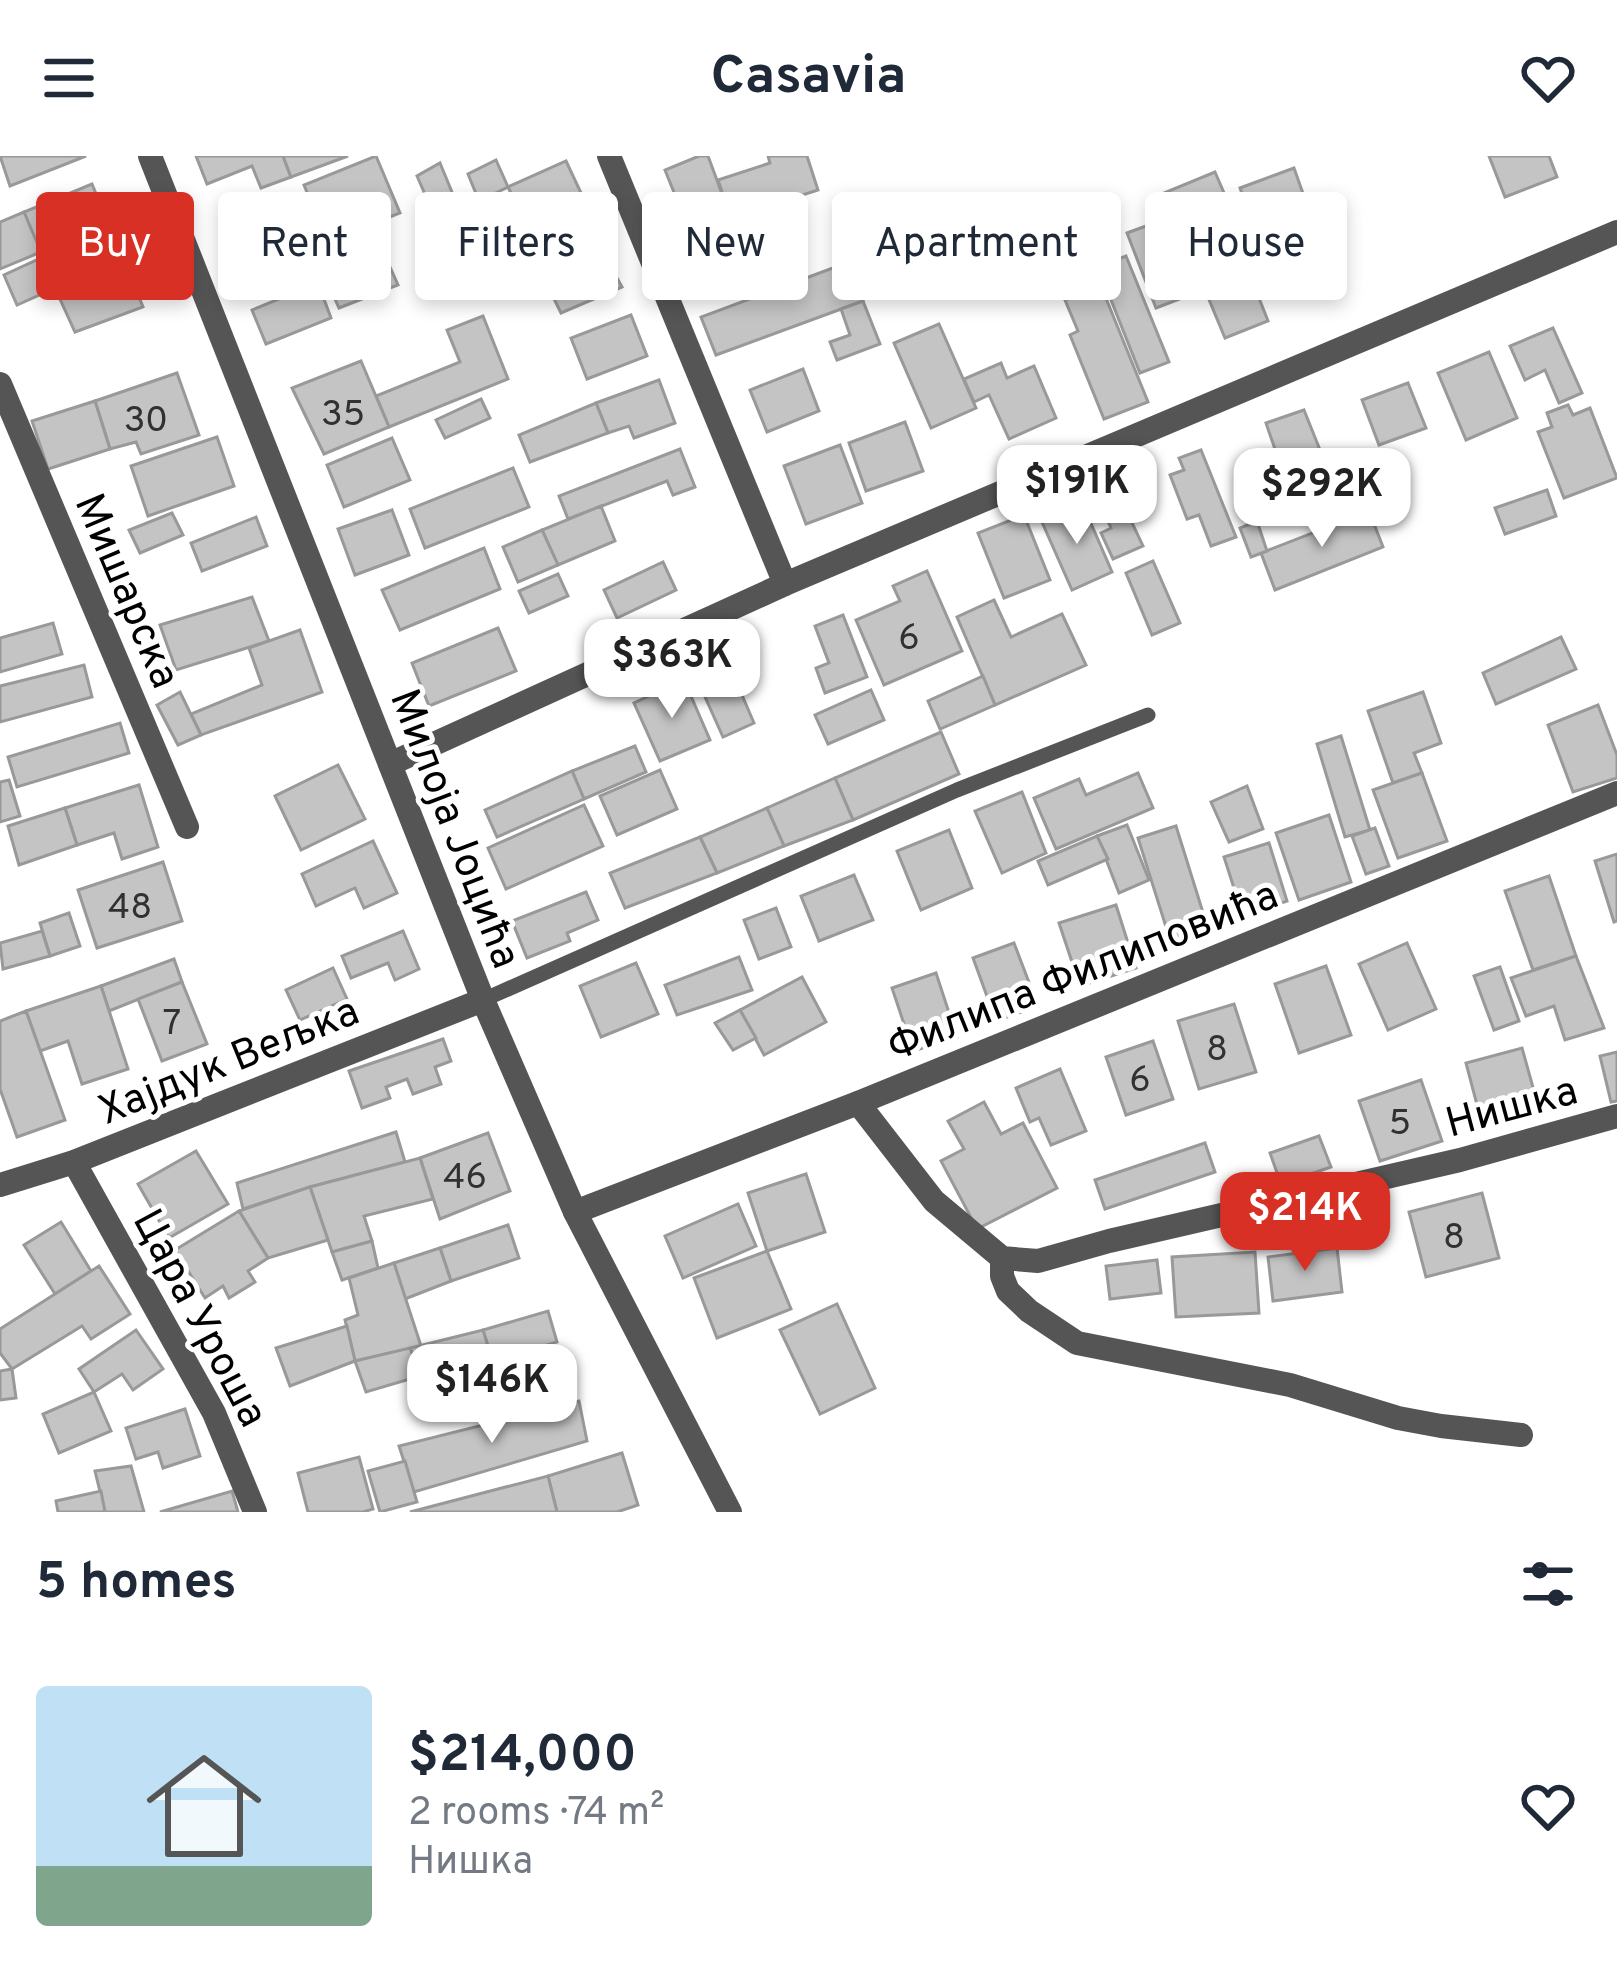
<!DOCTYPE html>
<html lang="en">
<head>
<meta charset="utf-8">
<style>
  body { margin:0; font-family:Overpass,sans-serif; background:#f2f2f3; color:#1f2937; height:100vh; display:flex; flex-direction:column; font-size:45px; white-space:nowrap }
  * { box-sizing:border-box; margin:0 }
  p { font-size:39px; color:#747a83 }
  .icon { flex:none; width:66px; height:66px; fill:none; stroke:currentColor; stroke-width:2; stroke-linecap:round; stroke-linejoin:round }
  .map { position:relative; height:1356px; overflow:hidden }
  .panel { display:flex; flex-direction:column; background:#fff; flex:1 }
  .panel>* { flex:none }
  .guide { position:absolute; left:36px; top:36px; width:1545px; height:108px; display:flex; gap:24px }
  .price { position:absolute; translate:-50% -102px; padding:0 27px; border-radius:24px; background:#fff; color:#222; font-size:39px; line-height:78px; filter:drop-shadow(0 3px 6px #0008) }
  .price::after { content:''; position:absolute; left:50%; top:72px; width:36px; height:27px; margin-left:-18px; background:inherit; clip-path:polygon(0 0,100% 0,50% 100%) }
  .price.active { background:#d93025; color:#fff }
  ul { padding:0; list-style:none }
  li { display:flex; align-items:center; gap:36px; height:300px; padding:0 36px }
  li+li { border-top:3px solid #e0e1e3 }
  li span { display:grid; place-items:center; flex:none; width:336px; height:240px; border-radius:12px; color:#555 }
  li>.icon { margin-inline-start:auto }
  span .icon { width:144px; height:144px; fill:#fffc; stroke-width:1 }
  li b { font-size:51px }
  h2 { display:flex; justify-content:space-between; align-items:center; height:144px; padding:0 36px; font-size:51px }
  .chip { padding:0 42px; border-radius:12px; background:#fff; box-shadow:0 6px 18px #0003; font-size:42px; line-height:108px }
  .chip.active { background:#d93025; color:#fff }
  header { display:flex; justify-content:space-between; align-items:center; height:156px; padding:0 36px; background:#fff; font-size:54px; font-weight:700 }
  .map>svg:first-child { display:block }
  .building { fill:#c4c4c4; stroke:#999; stroke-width:3 }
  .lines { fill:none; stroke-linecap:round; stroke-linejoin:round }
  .lane { stroke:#555; stroke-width:15 }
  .street { stroke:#555; stroke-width:24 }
  .labels { text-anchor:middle; stroke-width:10; stroke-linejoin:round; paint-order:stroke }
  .number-label { font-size:36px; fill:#313131 }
  .street-label { font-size:42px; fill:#000; stroke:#fff }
</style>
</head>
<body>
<header><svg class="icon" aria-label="menu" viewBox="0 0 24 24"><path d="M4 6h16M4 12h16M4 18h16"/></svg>Casavia<svg class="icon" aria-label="heart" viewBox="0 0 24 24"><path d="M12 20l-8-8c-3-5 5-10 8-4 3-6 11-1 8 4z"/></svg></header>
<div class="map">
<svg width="1617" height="1356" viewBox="0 0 1617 1356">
  <rect width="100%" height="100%" fill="#fff"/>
  <!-- building -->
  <g class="building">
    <polygon points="0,0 86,0 10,30"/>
    <polygon points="196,0 283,0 291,21 261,32 252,10 207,28"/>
    <polygon points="283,0 348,0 291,21"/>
    <polygon points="376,0 400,57 347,78 334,45 314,53 304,29"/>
    <polygon points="699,0 708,0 731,62 690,76 665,14"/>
    <polygon points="768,0 807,0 818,34 731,62 718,24 770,7"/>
    <polygon points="1489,0 1549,0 1557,21 1505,41"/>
    <polygon points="496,4 508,31 479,45 468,18"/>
    <polygon points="566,5 589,54 531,79 508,31"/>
    <polygon points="440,7 454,41 431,52 417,20"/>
    <polygon points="1294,12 1317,77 1263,97 1240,32"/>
    <polygon points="1215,16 1240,74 1184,98 1159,39"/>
    <polygon points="92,28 111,74 41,102 24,56"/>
    <polygon points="479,45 502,99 528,88 539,114 475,141 441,61"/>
    <polygon points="24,56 41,96 0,113 0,66"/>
    <polygon points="739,59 758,111 711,127 690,76"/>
    <polygon points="1157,66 1185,141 1156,152 1127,77"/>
    <polygon points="594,80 622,131 561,157 536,106"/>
    <polygon points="874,81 887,112 911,101 920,122 873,142 851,91"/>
    <polygon points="1242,99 1268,165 1225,182 1198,117"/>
    <polygon points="1126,100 1169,206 1140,217 1098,111"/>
    <polygon points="41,102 55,132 17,149 4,119"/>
    <polygon points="386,102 398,129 339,152 327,125"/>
    <polygon points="124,105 143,151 75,176 55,132"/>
    <polygon points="849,106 863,145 716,199 701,161"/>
    <polygon points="318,127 331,162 266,188 252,154"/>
    <polygon points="1101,130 1148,246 1104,263 1070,179 1078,175 1065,144"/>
    <polygon points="863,145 880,188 837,204 830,186 850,179 841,153"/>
    <polygon points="631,159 647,200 587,223 571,182"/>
    <polygon points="483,160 508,223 389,271 376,240 460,206 447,174"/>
    <polygon points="939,168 976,252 931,272 894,187"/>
    <polygon points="1553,172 1582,237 1559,247 1545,214 1525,224 1510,190"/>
    <polygon points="1489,196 1517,262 1466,284 1438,217"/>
    <polygon points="361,205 389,271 324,298 292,232"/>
    <polygon points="1001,207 1007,222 1034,210 1056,262 1009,283 989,239 974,246 964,223"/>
    <polygon points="803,213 819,255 767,276 750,234"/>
    <polygon points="177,217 199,279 141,298 136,286 110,293 95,245"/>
    <polygon points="659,224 675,267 634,282 629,270 608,277 596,247"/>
    <polygon points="1408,227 1426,272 1379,289 1362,244"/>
    <polygon points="481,243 490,262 445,282 436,264"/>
    <polygon points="95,245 110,293 48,313 32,265"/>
    <polygon points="596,247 608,277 530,306 519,279"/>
    <polygon points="1568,249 1573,259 1590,252 1617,322 1564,342 1538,276 1552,271 1547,257"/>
    <polygon points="1304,254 1332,324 1291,340 1266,267"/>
    <polygon points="905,266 923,315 866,335 849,287"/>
    <polygon points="217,281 234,330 148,360 131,310"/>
    <polygon points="392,282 410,324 344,351 327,309"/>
    <polygon points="840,289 862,347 806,368 784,310"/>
    <polygon points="680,293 695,331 673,339 667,325 568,363 559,340"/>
    <polygon points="1201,294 1236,381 1211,390 1199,359 1187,363 1170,319 1184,314 1179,302"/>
    <polygon points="513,312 529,351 425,392 410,353"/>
    <polygon points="1547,334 1556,360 1505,378 1495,352"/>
    <polygon points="1119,339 1143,390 1113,403 1101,377 1111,372 1100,347"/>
    <polygon points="1083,349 1112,416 1072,434 1042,366"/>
    <polygon points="601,350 615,385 558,409 542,374"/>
    <polygon points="392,354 409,399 355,419 338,373"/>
    <polygon points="1369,355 1383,391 1275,434 1261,397"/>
    <polygon points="172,357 183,379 140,397 129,374"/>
    <polygon points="1024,359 1050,424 1004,442 978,377"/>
    <polygon points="256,361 267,390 202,415 191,387"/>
    <polygon points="1257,365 1267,395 1251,401 1240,372"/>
    <polygon points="542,374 558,409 518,426 503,391"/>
    <polygon points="484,392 500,433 400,474 382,434"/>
    <polygon points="1153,405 1180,467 1152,479 1126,417"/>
    <polygon points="663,406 676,434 617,462 604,434"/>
    <polygon points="927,415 962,495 884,529 856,464 900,445 893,430"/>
    <polygon points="558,418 568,440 529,457 519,435"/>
    <polygon points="252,441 269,485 176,514 160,469"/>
    <polygon points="994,444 1011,481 1062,458 1086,509 995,549 957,461"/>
    <polygon points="843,459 867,521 825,537 816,512 829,507 815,470"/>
    <polygon points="53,467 62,498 0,516 0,482"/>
    <polygon points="498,472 516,515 429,550 412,507"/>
    <polygon points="300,474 322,536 201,579 191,558 262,529 249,492"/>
    <polygon points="1561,481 1576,513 1496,548 1483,517"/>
    <polygon points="84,509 92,541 0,566 0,530"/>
    <polygon points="729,509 754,567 723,581 697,523"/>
    <polygon points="983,520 995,549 940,573 928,545"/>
    <polygon points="684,524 710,584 660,605 634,547"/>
    <polygon points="871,534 884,564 828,588 815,559"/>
    <polygon points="180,536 201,579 178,589 157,549"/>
    <polygon points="1423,536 1441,587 1414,597 1422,617 1393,627 1368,555"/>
    <polygon points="1598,549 1617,599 1617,622 1573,636 1548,569"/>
    <polygon points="120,567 129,597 17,631 8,601"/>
    <polygon points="941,576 959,618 853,664 835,622"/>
    <polygon points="1341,580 1370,674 1345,681 1317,588"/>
    <polygon points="635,590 646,616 584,643 572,615"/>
    <polygon points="338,609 365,663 301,694 275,640"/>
    <polygon points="660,614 677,653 617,679 600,640"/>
    <polygon points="572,615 584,643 497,681 485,654"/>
    <polygon points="1138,617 1153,652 1056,693 1034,642 1079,623 1086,639"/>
    <polygon points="1422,617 1447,685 1398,702 1373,634"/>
    <polygon points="835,622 853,664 784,690 767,652"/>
    <polygon points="9,624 20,660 0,666 0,626"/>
    <polygon points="139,629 158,691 122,703 114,677 77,689 65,652"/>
    <polygon points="1247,630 1263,673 1229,686 1211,646"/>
    <polygon points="1022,636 1046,697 1002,717 975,655"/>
    <polygon points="584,649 603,690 506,733 488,692"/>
    <polygon points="65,652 77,689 19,709 8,670"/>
    <polygon points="767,652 784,690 717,717 700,681"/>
    <polygon points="1329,659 1351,726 1299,744 1276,677"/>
    <polygon points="1127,669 1149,724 1119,737 1097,680"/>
    <polygon points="1176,670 1210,779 1172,790 1138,682"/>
    <polygon points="1375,672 1389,710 1366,718 1352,680"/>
    <polygon points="949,674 972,732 921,754 897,695"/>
    <polygon points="1097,680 1108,703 1048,729 1038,705"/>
    <polygon points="700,681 717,717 625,752 610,717"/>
    <polygon points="373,685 397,737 364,752 355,732 316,750 302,718"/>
    <polygon points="1269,687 1287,745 1243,760 1224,701"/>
    <polygon points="1617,698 1617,765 1614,766 1595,705"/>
    <polygon points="163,706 182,765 97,792 78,734"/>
    <polygon points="854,719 873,764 819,785 801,740"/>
    <polygon points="1549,720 1576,800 1533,814 1505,735"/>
    <polygon points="586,736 598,764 567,777 570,785 527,802 512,765"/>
    <polygon points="1116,749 1136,812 1080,830 1059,767"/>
    <polygon points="776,752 791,791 759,803 744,764"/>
    <polygon points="69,757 80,790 50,800 40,767"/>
    <polygon points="42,775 50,800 3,813 0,787"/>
    <polygon points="403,775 419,813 395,824 388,807 351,822 342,800"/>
    <polygon points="1014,787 1038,850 996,865 973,802"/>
    <polygon points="1407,787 1436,853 1388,874 1359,808"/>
    <polygon points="1576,800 1604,872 1565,884 1554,850 1526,860 1511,822"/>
    <polygon points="739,801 752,834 677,859 665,829"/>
    <polygon points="174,803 182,826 109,855 101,830"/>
    <polygon points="636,807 658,858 601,881 580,830"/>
    <polygon points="1326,810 1351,879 1299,897 1275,828"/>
    <polygon points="1500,811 1519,865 1494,874 1474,820"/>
    <polygon points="333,812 347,843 300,864 286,834"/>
    <polygon points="936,817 957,881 913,895 892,832"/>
    <polygon points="802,821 826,866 764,899 740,854"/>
    <polygon points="182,826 207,888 162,905 138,843"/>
    <polygon points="101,830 128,913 82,928 68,885 40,895 26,855"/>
    <polygon points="1234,848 1256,916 1199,933 1178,865"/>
    <polygon points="740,854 756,882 733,894 715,867"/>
    <polygon points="26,855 65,964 17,981 0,933 0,865"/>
    <polygon points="443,883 451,905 435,911 441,928 413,938 407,923 386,931 390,942 362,952 349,915"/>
    <polygon points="1153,885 1173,943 1126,959 1106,901"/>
    <polygon points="1522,892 1539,953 1482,968 1466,907"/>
    <polygon points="1617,896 1617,945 1611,946 1600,900"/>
    <polygon points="1060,913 1086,975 1051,989 1039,962 1030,966 1016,932"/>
    <polygon points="1421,924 1442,985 1380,1005 1359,945"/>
    <polygon points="984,946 1001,978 1023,967 1057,1032 977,1073 941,1005 964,993 948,965"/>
    <polygon points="396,976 405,1006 310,1031 243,1053 237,1027"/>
    <polygon points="488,977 510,1035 440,1063 420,1002"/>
    <polygon points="1319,980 1331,1011 1281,1028 1270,997"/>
    <polygon points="1205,987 1215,1016 1105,1053 1095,1024"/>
    <polygon points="196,995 228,1048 169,1082 138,1028"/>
    <polygon points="420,1002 433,1043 364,1060 372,1085 332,1096 310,1031"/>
    <polygon points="806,1018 825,1076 767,1095 748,1037"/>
    <polygon points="310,1031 328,1084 268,1102 239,1055"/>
    <polygon points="1482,1037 1499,1102 1426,1121 1409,1056"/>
    <polygon points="738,1048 756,1090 683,1122 665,1080"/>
    <polygon points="239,1055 268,1102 248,1115 255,1126 229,1142 223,1130 205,1142 175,1094"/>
    <polygon points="61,1066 91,1115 55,1138 24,1089"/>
    <polygon points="508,1069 519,1102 451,1125 440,1092"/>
    <polygon points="372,1085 378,1112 342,1124 332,1096"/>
    <polygon points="440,1092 451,1125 405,1143 394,1107"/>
    <polygon points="1337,1092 1342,1136 1273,1145 1268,1101"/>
    <polygon points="767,1095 791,1153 717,1182 694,1122"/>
    <polygon points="1255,1096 1259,1157 1176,1161 1172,1101"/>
    <polygon points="1157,1104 1161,1137 1110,1143 1106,1110"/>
    <polygon points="394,1107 421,1190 355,1205 345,1164 358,1159 349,1122"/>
    <polygon points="99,1110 130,1158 91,1183 82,1170 12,1213 0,1197 0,1173"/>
    <polygon points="837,1148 875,1232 820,1258 780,1174"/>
    <polygon points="548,1155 557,1186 540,1191 544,1206 514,1215 510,1202 493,1207 483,1174"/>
    <polygon points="347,1170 355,1205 290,1230 276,1192"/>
    <polygon points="136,1174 163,1213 133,1234 122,1218 94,1236 79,1213"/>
    <polygon points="483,1174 493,1207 423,1230 410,1192"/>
    <polygon points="410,1192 420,1220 366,1236 355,1205"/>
    <polygon points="12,1213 16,1242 0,1244 0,1215"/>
    <polygon points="94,1236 111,1275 59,1297 43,1258"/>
    <polygon points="579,1245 587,1285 414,1336 399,1290"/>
    <polygon points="185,1253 200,1300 163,1312 158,1296 136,1303 126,1272"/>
    <polygon points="622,1297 638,1349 617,1356 557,1356 548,1320"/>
    <polygon points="359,1301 373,1353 363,1356 308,1356 298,1317"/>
    <polygon points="405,1305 417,1346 380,1356 368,1315"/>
    <polygon points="131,1310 144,1356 105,1356 95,1315"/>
    <polygon points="548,1320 557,1356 410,1356"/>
    <polygon points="101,1335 105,1356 58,1356 56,1345"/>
    <polygon points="232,1335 238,1356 160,1356"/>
  </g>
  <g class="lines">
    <!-- lane -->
    <polyline class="lane" points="483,844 957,634 1148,559"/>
    <!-- street -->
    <g class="street">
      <polyline points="150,0 483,844 575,1056 730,1356"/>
      <polyline points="609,0 785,428"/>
      <polyline points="0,228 187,671"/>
      <polyline points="390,608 785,428 1617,76"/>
      <polyline points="858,947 934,1045 1002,1102 1038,1105 1109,1085 1460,1004 1617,960"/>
      <polyline points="74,1006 214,1257 255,1356"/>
      <polyline points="0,1029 74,1006 483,844"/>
      <polyline points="575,1056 858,947 1617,637"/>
      <polyline points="1002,1102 1002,1120 1008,1135 1029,1155 1077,1187 1290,1229 1398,1262 1441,1270 1521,1279"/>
    </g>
  </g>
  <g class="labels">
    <!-- number labels -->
    <g class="number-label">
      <text x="343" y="269">35</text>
      <text x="146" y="275">30</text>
      <text x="909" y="493">6</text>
      <text x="130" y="762">48</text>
      <text x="172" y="878">7</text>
      <text x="1217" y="904">8</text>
      <text x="1140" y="935">6</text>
      <text x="1400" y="978">5</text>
      <text x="465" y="1032">46</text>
      <text x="1454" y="1092">8</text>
    </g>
    <!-- street labels -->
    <g class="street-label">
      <text transform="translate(129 434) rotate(67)" y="15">Мишарска</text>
      <text transform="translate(457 672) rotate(69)" y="15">Милоја Јоцића</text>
      <text transform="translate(1082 813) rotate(-22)" y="15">Филипа Филиповића</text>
      <text transform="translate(228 903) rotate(-22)" y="15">Хајдук Вељка</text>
      <text transform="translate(1511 949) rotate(-15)" y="15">Нишка</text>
      <text transform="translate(202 1161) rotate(62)" y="15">Цара Уроша</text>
    </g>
  </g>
</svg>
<b class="price" style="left:1077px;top:391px">$191K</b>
<b class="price" style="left:1322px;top:394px">$292K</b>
<b class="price" style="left:672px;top:565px">$363K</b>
<b class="price active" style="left:1305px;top:1118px">$214K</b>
<b class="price" style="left:492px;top:1290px">$146K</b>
<div class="guide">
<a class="chip active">Buy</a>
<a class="chip">Rent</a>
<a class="chip">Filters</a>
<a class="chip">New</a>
<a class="chip">Apartment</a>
<a class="chip">House</a>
</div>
</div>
<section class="panel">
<h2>5 homes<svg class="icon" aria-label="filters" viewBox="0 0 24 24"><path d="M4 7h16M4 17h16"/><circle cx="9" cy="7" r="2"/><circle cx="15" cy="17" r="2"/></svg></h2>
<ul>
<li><span style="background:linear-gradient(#bfe0f5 75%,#7fa58c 0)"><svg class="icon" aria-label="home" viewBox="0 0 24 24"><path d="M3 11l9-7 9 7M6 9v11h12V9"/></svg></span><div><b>$214,000</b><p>2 rooms · 74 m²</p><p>Нишка</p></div><svg class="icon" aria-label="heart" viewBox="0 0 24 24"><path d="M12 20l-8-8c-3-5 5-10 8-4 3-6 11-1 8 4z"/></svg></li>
</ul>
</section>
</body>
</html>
